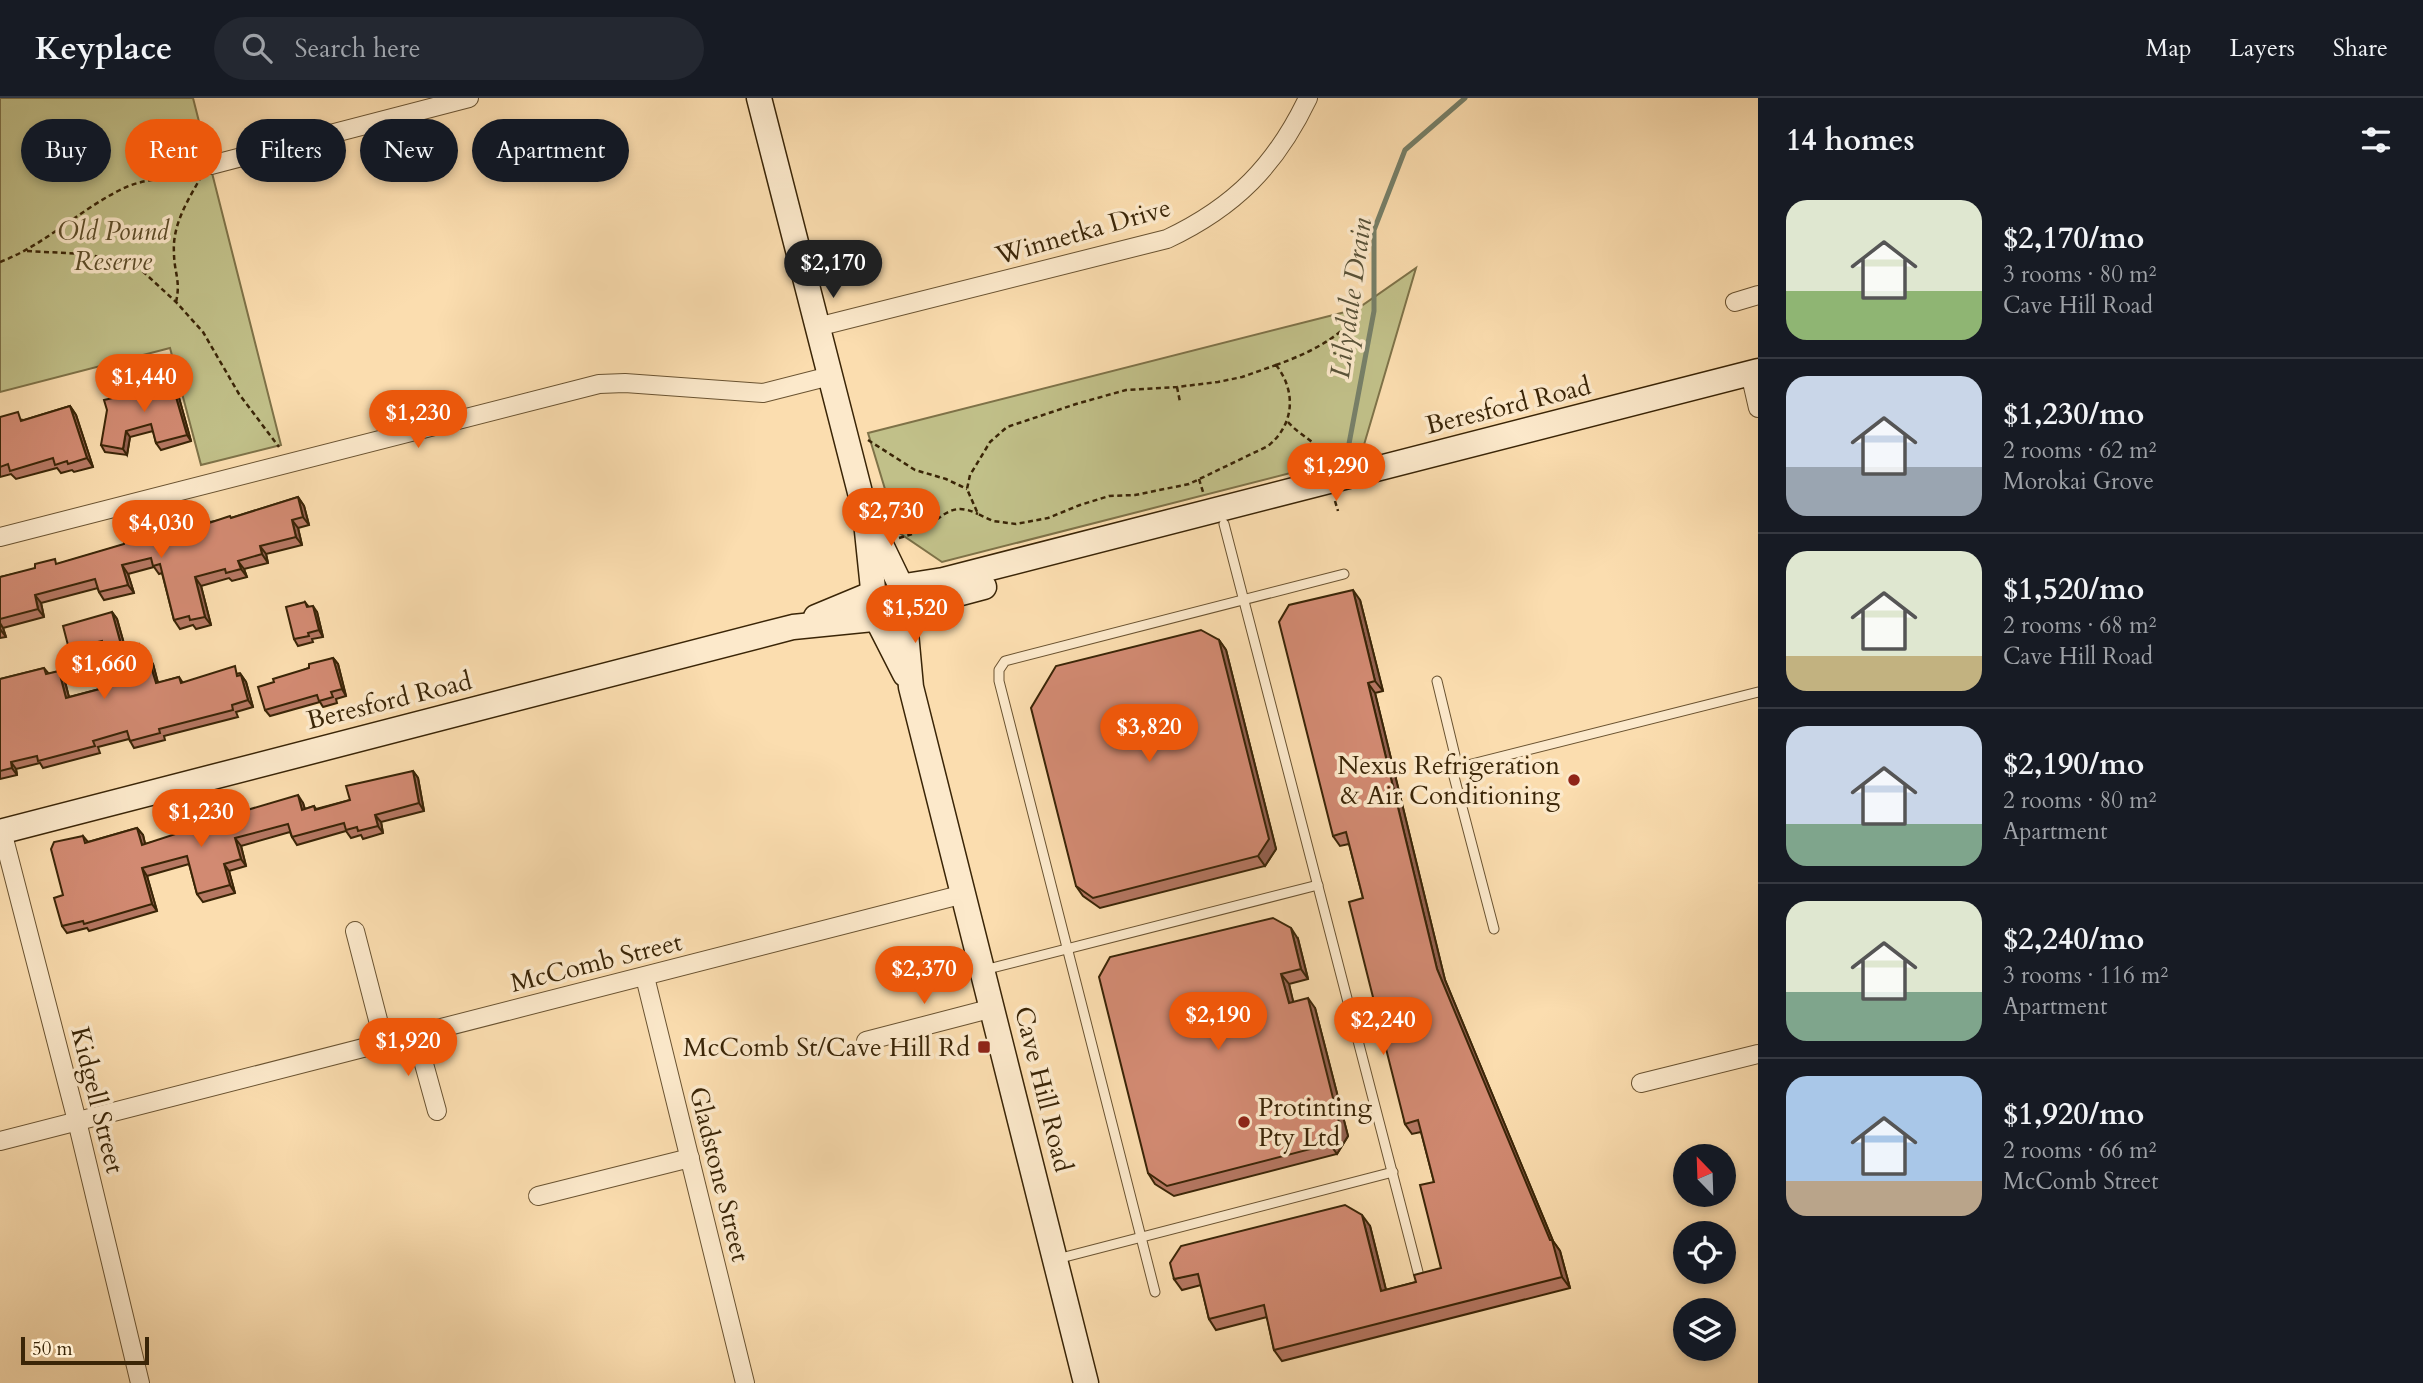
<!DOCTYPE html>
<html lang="en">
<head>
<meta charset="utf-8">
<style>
  body { margin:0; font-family:Cardo,serif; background:#242831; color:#f1f3f6; height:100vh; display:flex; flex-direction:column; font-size:26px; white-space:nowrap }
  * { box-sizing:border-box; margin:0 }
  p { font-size:23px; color:#9ea1a6 }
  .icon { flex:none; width:38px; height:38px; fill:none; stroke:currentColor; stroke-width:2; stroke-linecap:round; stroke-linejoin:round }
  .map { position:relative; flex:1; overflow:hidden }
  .details { display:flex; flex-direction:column; background:#171b24; width:665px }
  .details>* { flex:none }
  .top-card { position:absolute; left:21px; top:21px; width:665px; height:63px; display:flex; gap:14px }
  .needle { width:46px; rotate:337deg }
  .controls { position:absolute; left:1673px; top:1046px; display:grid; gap:14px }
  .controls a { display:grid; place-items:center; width:63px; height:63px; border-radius:50%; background:#171b24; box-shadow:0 4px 10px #0003; font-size:35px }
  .scale { position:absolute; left:21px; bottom:18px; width:128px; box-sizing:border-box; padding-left:7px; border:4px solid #3a2507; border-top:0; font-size:19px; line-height:24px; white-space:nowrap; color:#3a2507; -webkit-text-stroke:5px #fce9cb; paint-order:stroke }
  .price { position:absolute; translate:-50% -60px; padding:0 16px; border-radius:24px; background:#ea580c; color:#fff; font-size:23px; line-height:46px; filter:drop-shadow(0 2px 4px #0008) }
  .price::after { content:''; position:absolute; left:50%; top:42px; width:21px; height:16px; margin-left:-10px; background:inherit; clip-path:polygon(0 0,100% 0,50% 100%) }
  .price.on { background:#222; color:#fff }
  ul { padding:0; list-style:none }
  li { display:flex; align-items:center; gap:21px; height:175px; padding:0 28px }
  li+li { border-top:2px solid #363941 }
  li span { display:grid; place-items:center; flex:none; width:196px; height:140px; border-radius:21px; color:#555 }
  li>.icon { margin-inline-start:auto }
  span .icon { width:84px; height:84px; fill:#fffc; stroke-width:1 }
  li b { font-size:30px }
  h2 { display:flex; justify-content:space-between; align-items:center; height:84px; padding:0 28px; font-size:30px }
  .chip { padding:0 24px; border-radius:32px; background:#171b24; box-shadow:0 4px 10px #0003; font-size:24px; line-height:63px }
  .chip.on { background:#ea580c; color:#fff }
  header { display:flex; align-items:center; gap:42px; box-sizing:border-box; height:98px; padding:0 35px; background:#171b24; border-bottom:2px solid #363941 }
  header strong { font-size:33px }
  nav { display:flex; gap:38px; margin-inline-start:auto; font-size:24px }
  .search { width:490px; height:63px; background:#242831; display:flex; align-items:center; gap:18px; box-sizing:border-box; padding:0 24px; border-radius:38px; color:#9ea1a6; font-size:26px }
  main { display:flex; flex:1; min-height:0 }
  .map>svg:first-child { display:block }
  .green { fill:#c1c089; stroke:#7e7248; stroke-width:2 }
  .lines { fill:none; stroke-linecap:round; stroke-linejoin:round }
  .stream { stroke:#778069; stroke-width:5 }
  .lane-casing { stroke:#6a5331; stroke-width:11 }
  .street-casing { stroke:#6a5331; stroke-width:20 }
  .secondary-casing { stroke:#3a2507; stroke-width:27 }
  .path { stroke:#3a2507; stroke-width:2.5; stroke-dasharray:5 3.5; stroke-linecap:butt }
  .lane { stroke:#fce9cb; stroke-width:9 }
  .street { stroke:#fce9cb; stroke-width:18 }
  .secondary { stroke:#fce9cb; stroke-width:24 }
  .wall { fill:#b57762; stroke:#3a2507; stroke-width:2 }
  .shaded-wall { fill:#936150; stroke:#3a2507; stroke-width:2 }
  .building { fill:#d28a72; stroke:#3a2507; stroke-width:2 }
  .poi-dot { fill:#8f2418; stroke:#fce9cb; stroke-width:2.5 }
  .labels { text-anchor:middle; stroke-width:7; stroke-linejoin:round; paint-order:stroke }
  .park-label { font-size:26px; font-style:italic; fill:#5c4c28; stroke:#fce9cb }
  .street-label { font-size:26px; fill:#3a2507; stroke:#fce9cb }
  .poi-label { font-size:26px; fill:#3a2507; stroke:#fce9cb; text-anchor:end }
  .water-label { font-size:28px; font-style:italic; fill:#585238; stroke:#fce9cb }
</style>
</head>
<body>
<header>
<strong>Keyplace</strong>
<div class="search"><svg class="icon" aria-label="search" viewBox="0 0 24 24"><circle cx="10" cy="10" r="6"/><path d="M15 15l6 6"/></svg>Search here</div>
<nav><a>Map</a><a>Layers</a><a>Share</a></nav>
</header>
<main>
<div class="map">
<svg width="1758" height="1285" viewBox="0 0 1758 1285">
  <rect width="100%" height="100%" fill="#fbddaf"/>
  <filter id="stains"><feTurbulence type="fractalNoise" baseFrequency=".00286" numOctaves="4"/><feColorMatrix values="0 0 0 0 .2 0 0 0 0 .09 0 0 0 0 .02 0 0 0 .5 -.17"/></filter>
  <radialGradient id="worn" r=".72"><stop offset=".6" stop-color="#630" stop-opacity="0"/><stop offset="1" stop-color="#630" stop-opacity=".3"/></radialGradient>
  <!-- green -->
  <g class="green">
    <polygon points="0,0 193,0 281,347 201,367 170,250 0,294"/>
    <polygon points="1416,170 1361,357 942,464 898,434 868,335 1357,211"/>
  </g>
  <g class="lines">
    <!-- stream -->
    <polyline class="stream" points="1348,351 1374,213 1374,132 1405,52 1465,0"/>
    <!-- lane casing -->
    <g class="lane-casing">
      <g id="lane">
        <polyline points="1224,426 1418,1174"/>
        <polyline points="1437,583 1458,670"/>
        <polyline points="1494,831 1452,671 1758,594"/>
        <polyline points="984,872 1318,787"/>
        <polyline points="1057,1161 1393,1074"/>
        <polyline points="1155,1194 999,583 999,572 1005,563 1344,476"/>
      </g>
    </g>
    <!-- street casing -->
    <g class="street-casing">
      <g id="street">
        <polyline points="211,67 469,0"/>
        <polyline points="1735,204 1758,197"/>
        <path d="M 817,229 L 1167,141 C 1235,109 1276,67 1308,0"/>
        <polyline points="1750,275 1758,310"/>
        <polyline points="0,439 599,286 625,285 763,295 830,278"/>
        <polyline points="2,733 77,1023 140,1285"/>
        <polyline points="355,833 384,945"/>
        <polyline points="645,879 745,1285"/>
        <polyline points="416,937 437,1013"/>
        <polyline points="866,943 993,910"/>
        <polyline points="1641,985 1758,956"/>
        <polyline points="0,1043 964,796"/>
        <polyline points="538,1098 690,1060"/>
      </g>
    </g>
    <!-- secondary casing -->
    <g class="secondary-casing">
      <g id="secondary">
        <polyline points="759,0 865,414 873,491"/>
        <polyline points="870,424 899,484"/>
        <polyline points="905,488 943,482 1758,273"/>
        <polyline points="912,513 954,497 984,489"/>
        <polyline points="816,519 869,497"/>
        <polyline points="905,524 911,589 1086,1285"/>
        <polyline points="879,525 905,576"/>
        <polyline points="0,734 793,529 873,521"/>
      </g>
    </g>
    <!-- path -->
    <g class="path">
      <polyline points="27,153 84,156 115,162 138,169 176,204 203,234 239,296 279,349"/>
      <path d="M 0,164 C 45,147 79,112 122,91 C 143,80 173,80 197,77"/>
      <path d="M 176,204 C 181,183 174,174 174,155 C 172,127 188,102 201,79"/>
      <path d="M 1276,267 C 1297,294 1294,327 1268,348 L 1189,386 L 1135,397 L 1109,398 L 1080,407 L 1048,420 L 1016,426 L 993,423 L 978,416 L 967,391 L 970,377 L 990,344 L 1007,329 L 1076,306 L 1126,292 L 1177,289 L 1218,284 L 1242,279 Z"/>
      <path d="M 1276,267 C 1304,257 1337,242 1356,218"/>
      <polyline points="1177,289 1180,304"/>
      <path d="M 1288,324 C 1302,340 1316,341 1325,362"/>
      <polyline points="868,342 915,372 946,381 967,391"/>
      <polyline points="1199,381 1203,394"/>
      <polyline points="1335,403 1338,413"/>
      <path d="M 899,440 C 909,437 918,435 926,429 C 946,416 953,404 978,416"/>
    </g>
    <!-- lane -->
    <use href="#lane" class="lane"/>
    <!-- street -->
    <use href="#street" class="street"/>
    <!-- secondary -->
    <use href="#secondary" class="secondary"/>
  </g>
  <!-- wall -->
  <g class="wall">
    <polygon points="148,280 152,288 171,282 176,289 191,343 161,352 156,345 153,333 130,339 127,357 105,354 101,347 134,295"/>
    <polygon points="70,308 76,317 93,369 74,374 72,372 61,375 57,370 16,381 11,376 0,379 0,319 24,322"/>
    <polygon points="298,399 304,408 309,427 298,430 302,447 266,456 268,465 244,471 247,479 232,483 229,480 201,488 211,527 196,531 193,527 180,531 174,522 162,475 159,476 154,469 128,476 134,495 104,502 99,494 98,490 41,505 44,519 3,530 6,539 0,540 0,479 58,466 208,422 210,424 231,420"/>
    <polygon points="1360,502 1383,593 1375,595 1445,882 1553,1143 1560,1153 1570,1190 1282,1263 1274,1252 1267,1219 1216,1232 1209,1221 1201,1187 1182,1192 1174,1181 1370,1128 1386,1192 1416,1184 1441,1170 1434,1084 1421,1034 1412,1036 1405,1026 1363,800 1349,746 1340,748 1333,738"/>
    <polygon points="305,504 309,509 317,514 323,539 312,541 313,544 298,548 294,541"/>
    <polygon points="112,514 117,521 125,549 143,553 145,560 148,559 153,566 158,585 179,579 183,585 240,575 246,584 253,609 236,614 238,619 164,638 165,642 134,650 129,641 98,649 100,655 43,670 40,665 16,671 17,677 0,681 0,581 44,570 49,576 59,573 64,580 69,599 111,588 113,582 104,550 74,558 69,551"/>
    <polygon points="1219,542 1226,552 1276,751 1265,768 1100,810 1083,798 1076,788"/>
    <polygon points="333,560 338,566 346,598 336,601 337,605 323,609 320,604 270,618 265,612 274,584"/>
    <polygon points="413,673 418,680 424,713 381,724 383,735 363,741 361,737 351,740 346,733 297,747 292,739 290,734 241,748 246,768 229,773 235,795 203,804 197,796 189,766 147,778 157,813 89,833 87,830 67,835 62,828 63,797 83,738 88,744 137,730 143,737 145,746 303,705 305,711 314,708 316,711 350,702"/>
    <polygon points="1298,841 1308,881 1289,886 1293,904 1315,910 1348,1038 1337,1056 1174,1098 1155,1086 1148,1075"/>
  </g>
  <!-- shaded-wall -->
  <g class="shaded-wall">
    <polygon points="171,282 176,289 191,343 187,337"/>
    <polygon points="70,308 76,317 93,369 87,360"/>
    <polygon points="126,333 130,339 127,357 123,351"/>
    <polygon points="298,399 304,408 309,427 303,419"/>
    <polygon points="292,422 298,430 302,447 296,439"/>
    <polygon points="260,448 266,456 268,465 262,456"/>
    <polygon points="238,463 244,471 247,479 241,471"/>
    <polygon points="122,467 128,476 134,495 128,487"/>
    <polygon points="195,479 201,488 211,527 205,519"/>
    <polygon points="1353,492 1360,502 1383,593 1375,583"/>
    <polygon points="35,497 41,505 44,519 38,511"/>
    <polygon points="313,508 317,514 323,539 319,532"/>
    <polygon points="112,514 117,521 127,557 122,550"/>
    <polygon points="0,525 3,530 6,539 0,531"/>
    <polygon points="1219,542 1226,552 1276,751 1265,768 1258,758"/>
    <polygon points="139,546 143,553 147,567 143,561"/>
    <polygon points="148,559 153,566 160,592 156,585"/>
    <polygon points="333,560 338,566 346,598 342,591"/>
    <polygon points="59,573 64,580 71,607 66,600"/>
    <polygon points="241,577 246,584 253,609 248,602"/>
    <polygon points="1368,585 1375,595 1445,882 1553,1143 1560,1153 1570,1190 1562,1179 1437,871"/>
    <polygon points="11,664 16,671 17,677 12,670"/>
    <polygon points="413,673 418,680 424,713 419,705"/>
    <polygon points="298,697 303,705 307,719 302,712"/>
    <polygon points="375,717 381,724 383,735 378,728"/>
    <polygon points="137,730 143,737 147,754 142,747"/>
    <polygon points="235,740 241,748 246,768 241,761"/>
    <polygon points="224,766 229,773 235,795 230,787"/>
    <polygon points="142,770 147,778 157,813 152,806"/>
    <polygon points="1291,830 1298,841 1308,881 1301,871"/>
    <polygon points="1281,876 1289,886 1296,915 1289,905"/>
    <polygon points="1308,900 1315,910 1348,1038 1337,1056 1330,1046"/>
    <polygon points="1362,1117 1370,1128 1389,1204 1381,1193"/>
  </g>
  <!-- building -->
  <g class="building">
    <polygon points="148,280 150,288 171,282 187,337 156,345 151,326 126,333 123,351 101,347 107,312 104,302 134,295 131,285"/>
    <polygon points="70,308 87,360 68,366 67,363 55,367 53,360 10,373 8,366 0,369 0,319 18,314 21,323"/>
    <polygon points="298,399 303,419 292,422 296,439 260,448 262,456 238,463 241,471 226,475 225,471 195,479 205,519 190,522 189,518 174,522 160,466 153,468 151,460 122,467 128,487 99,494 95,481 35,497 38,511 0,521 0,479 35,470 35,466 55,461 56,466 124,446 124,444 199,423 208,422 209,425 230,418 231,420"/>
    <polygon points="1353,492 1375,583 1368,585 1437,871 1550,1142 1552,1142 1562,1179 1274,1252 1264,1207 1209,1221 1198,1176 1174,1181 1170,1165 1181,1148 1345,1107 1362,1117 1381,1193 1416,1184 1414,1177 1441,1170 1420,1087 1434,1084 1418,1022 1405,1026 1349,804 1363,800 1346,734 1333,738 1279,524 1289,507"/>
    <polygon points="305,504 307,509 313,508 319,532 308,535 309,538 294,541 286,509"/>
    <polygon points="112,514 122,550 139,546 143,561 148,559 156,585 179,579 181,585 235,568 237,578 241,577 248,602 232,607 233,612 159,631 160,635 130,643 127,633 93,643 95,648 38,663 37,658 11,664 12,670 0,673 0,581 44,570 46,576 59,573 66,600 111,588 109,583 113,582 102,543 69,551 63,528"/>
    <polygon points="1201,532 1219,542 1269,741 1258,758 1093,800 1076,788 1031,610 1056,568"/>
    <polygon points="333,560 342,591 331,594 333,599 319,603 317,597 265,612 258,589 274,584 273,581 309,570 309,566"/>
    <polygon points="413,673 419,705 375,717 378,728 358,733 357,729 346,732 344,725 292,739 288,726 235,740 241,761 224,766 230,787 197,796 187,758 142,770 152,806 84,826 83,823 62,828 54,800 63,797 51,751 54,744 83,738 85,745 137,730 142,747 212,724 213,728 239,721 237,715 298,697 302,712 314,708 315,712 350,702 346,688"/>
    <polygon points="1273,820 1291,830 1301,871 1281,876 1289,905 1308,900 1340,1028 1330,1046 1167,1088 1148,1075 1099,879 1110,859"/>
  </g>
  <!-- markers -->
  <g class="poi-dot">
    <circle cx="1574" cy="682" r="7"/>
    <rect x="977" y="942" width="14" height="14" rx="3.5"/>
    <circle cx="1244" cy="1024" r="7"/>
  </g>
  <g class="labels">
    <!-- park labels -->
    <g class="park-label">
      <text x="113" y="142">Old Pound<tspan x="113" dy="30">Reserve</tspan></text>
    </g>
    <!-- street labels -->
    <g class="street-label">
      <text transform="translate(1083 133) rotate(-16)" y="9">Winnetka Drive</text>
      <text transform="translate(1508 307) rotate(-14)" y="9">Beresford Road</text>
      <text transform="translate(389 602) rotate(-14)" y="9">Beresford Road</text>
      <text transform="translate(596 864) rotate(-14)" y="9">McComb Street</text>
      <text transform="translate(1044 991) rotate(76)" y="9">Cave Hill Road</text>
      <text transform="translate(98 1002) rotate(76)" y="9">Kidgell Street</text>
      <text transform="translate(720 1076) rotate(76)" y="9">Gladstone Street</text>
    </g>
    <!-- poi labels -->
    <g class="poi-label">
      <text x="1560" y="676">Nexus Refrigeration<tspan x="1560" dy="30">&amp; Air Conditioning</tspan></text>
      <text x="970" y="958">McComb St/Cave Hill Rd</text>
      <text x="1258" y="1018" text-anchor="start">Protinting<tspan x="1258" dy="30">Pty Ltd</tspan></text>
    </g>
    <!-- water labels -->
    <g class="water-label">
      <text transform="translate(1350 200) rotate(-82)" y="10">Lilydale Drain</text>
    </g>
  </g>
  <rect width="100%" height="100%" filter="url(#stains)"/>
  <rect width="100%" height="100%" fill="url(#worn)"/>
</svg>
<div class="controls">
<a><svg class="needle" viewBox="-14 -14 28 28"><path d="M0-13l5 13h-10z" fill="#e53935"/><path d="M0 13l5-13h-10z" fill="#9ea1a6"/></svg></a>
<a><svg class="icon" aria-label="locate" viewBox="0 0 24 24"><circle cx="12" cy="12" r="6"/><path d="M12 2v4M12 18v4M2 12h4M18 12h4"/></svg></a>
<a><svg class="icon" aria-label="layers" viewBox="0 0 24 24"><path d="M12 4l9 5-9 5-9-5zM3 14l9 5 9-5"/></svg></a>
</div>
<div class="scale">50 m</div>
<b class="price on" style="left:833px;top:202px">$2,170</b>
<b class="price" style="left:144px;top:316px">$1,440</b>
<b class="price" style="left:418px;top:352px">$1,230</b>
<b class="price" style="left:1336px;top:405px">$1,290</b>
<b class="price" style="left:891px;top:450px">$2,730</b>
<b class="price" style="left:161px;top:462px">$4,030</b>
<b class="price" style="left:915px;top:547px">$1,520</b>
<b class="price" style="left:104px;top:603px">$1,660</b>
<b class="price" style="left:1149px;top:666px">$3,820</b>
<b class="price" style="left:201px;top:751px">$1,230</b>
<b class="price" style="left:924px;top:908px">$2,370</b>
<b class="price" style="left:1218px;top:954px">$2,190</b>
<b class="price" style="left:1383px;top:959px">$2,240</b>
<b class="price" style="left:408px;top:980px">$1,920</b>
<div class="top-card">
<a class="chip">Buy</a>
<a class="chip on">Rent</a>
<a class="chip">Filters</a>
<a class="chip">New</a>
<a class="chip">Apartment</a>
</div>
</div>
<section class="details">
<h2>14 homes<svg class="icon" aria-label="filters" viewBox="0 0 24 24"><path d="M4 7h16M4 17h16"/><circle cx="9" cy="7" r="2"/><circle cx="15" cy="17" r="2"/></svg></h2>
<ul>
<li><span style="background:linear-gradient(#dfe7d0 65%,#8fb573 0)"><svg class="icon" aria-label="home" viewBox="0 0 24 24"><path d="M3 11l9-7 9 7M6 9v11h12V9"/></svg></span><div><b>$2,170/mo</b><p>3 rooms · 80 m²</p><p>Cave Hill Road</p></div></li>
<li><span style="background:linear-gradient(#c9d6e8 65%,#9aa5b1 0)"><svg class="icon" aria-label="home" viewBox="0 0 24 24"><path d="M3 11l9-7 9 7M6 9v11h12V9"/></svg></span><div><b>$1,230/mo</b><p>2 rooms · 62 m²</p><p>Morokai Grove</p></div></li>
<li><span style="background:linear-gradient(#dfe7d0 75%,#c2b280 0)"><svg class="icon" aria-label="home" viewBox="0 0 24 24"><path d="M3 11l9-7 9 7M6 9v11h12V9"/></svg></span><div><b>$1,520/mo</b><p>2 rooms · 68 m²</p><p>Cave Hill Road</p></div></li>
<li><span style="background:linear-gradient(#c9d6e8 70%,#7fa58c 0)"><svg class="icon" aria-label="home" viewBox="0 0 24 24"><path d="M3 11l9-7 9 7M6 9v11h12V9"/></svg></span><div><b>$2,190/mo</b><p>2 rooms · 80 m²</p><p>Apartment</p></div></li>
<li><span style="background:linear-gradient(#dfe7d0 65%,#7fa58c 0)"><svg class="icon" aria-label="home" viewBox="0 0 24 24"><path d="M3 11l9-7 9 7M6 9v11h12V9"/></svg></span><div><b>$2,240/mo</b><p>3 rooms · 116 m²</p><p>Apartment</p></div></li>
<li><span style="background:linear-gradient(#a9c7e8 75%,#b9a48a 0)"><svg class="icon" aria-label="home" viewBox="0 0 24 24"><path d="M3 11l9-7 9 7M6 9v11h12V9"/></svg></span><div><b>$1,920/mo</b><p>2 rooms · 66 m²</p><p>McComb Street</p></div></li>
</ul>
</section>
</main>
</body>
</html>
